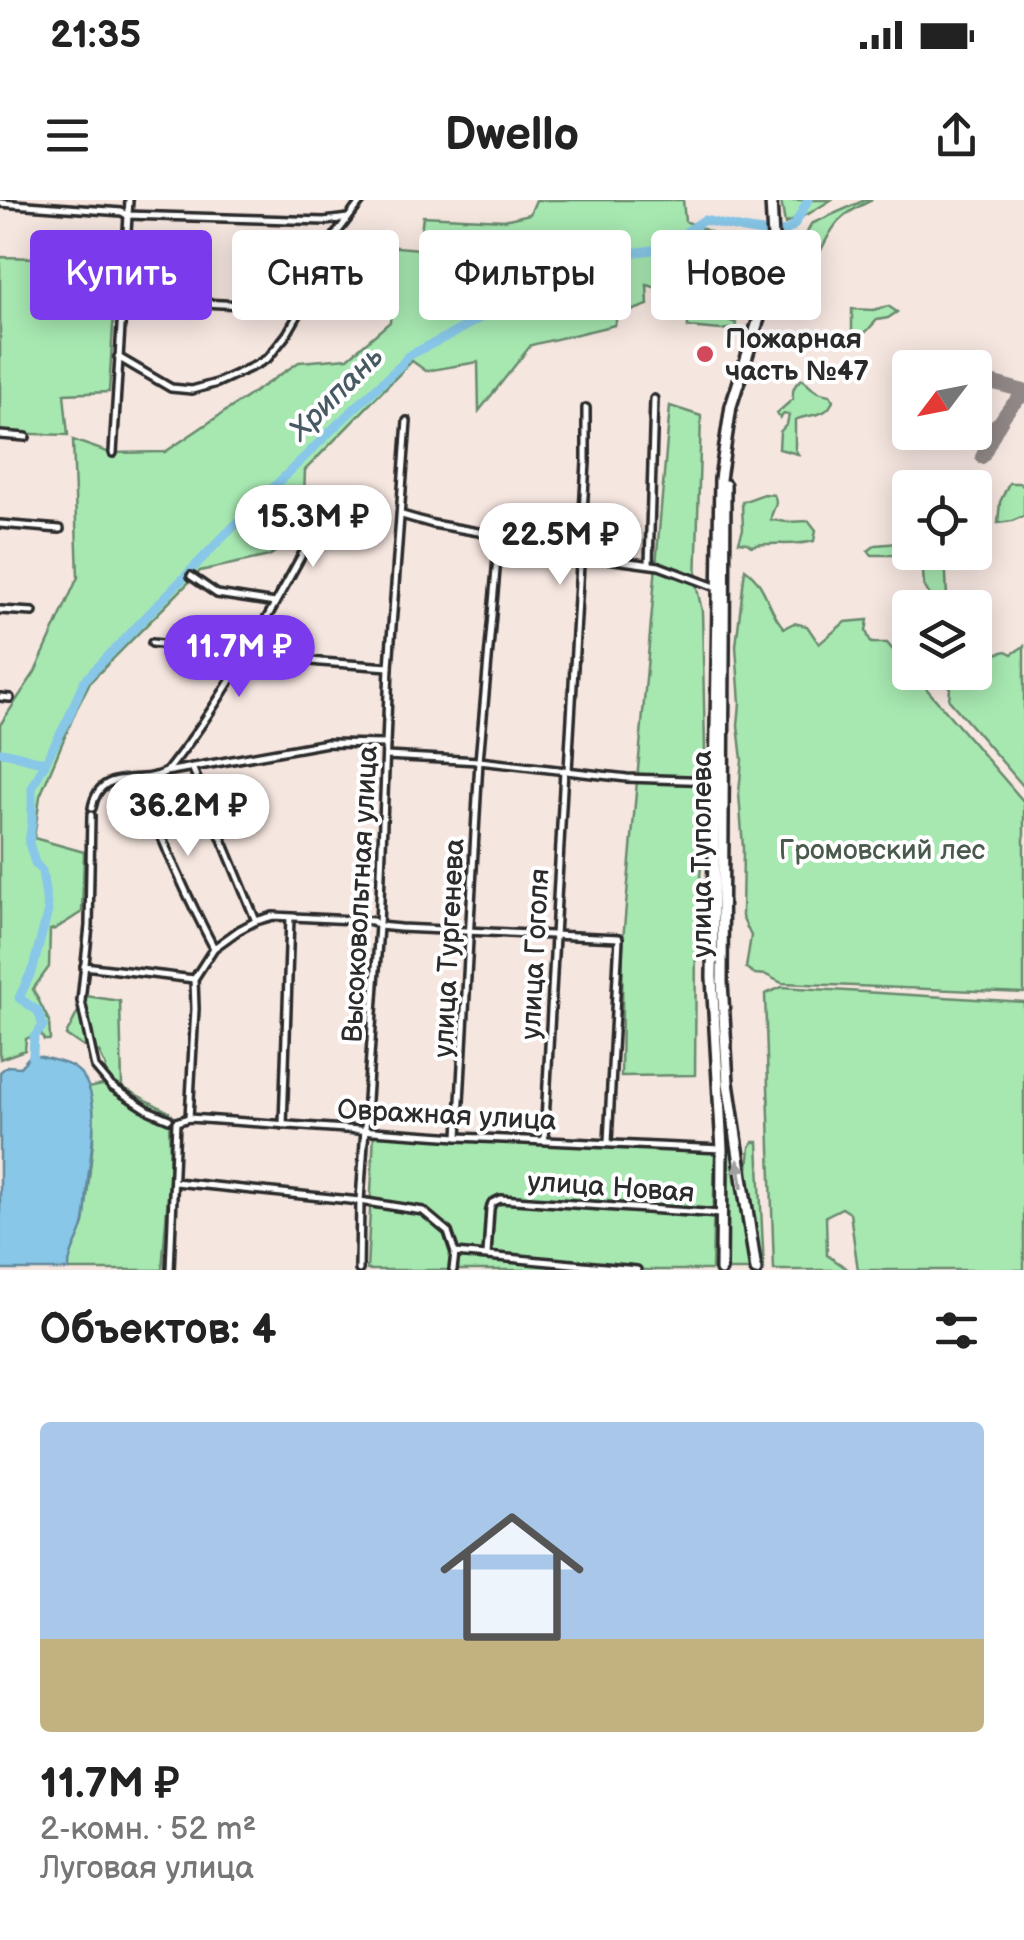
<!DOCTYPE html>
<html lang="ru">
<head>
<meta charset="utf-8">
<style>
  body { margin:0; font-family:"Balsamiq Sans",sans-serif; background:#f6f6f6; color:#222; height:100vh; display:flex; flex-direction:column; font-size:38px; white-space:nowrap }
  * { box-sizing:border-box; margin:0 }
  p { font-size:32px; color:#767676 }
  .icon { flex:none; width:55px; height:55px; fill:none; stroke:currentColor; stroke-width:2; stroke-linecap:round; stroke-linejoin:round }
  .map { position:relative; height:1070px; overflow:hidden }
  .panel { display:flex; flex-direction:column; background:#fff; flex:1 }
  .panel>* { flex:none }
  .banner { position:absolute; left:30px; top:30px; width:965px; height:90px; display:flex; gap:20px }
  .needle { width:65px; rotate:238deg }
  .buttons { position:absolute; left:892px; top:150px; display:grid; gap:20px }
  .buttons a { display:grid; place-items:center; width:100px; height:100px; border-radius:10px; background:#fff; box-shadow:0 5px 25px #0003; font-size:50px }
  .price { position:absolute; translate:-50% -85px; padding:0 22px; border-radius:35px; background:#fff; color:#222; font-size:32px; line-height:65px; filter:drop-shadow(0 2px 5px #0008) }
  .price::after { content:''; position:absolute; left:50%; top:60px; width:30px; height:22px; margin-left:-15px; background:inherit; clip-path:polygon(0 0,100% 0,50% 100%) }
  .price.active { background:#7c3aed; color:#fff }
  ul { padding:0; list-style:none }
  li { display:grid; align-content:center; gap:20px; height:530px; padding:0 40px }
  li+li { border-top:2px solid #e0e0e0 }
  li span { display:grid; place-items:center; height:310px; border-radius:10px; color:#555 }
  li>.icon { margin-inline-start:auto }
  span .icon { width:180px; height:180px; fill:#fffc; stroke-width:1 }
  li b { font-size:42px }
  h2 { display:flex; justify-content:space-between; align-items:center; height:120px; padding:0 40px; font-size:42px }
  .chip { padding:0 35px; border-radius:10px; background:#fff; box-shadow:0 5px 25px #0003; font-size:35px; line-height:90px }
  .chip.active { background:#7c3aed; color:#fff }
  .status { display:flex; justify-content:space-between; align-items:center; height:70px; padding:0 50px; background:#fff; direction:ltr }
  .status svg { height:28px; fill:currentColor }
  header { display:flex; justify-content:space-between; align-items:center; height:130px; padding:0 40px; background:#fff; font-size:45px; font-weight:600 }
  .map>svg:first-child { display:block }
  .green { fill:#a7e8b1; stroke:#698a6e; stroke-width:2.5 }
  .water { fill:#88c7e8; stroke:#63899c; stroke-width:2.5 }
  .lines { fill:none; stroke-linecap:round; stroke-linejoin:round }
  .river { stroke:#88c7e8; stroke-width:9 }
  .taxiway { stroke:#908886; stroke-width:14 }
  .street-casing { stroke:#2b2b2b; stroke-width:12 }
  .primary-casing { stroke:#2b2b2b; stroke-width:16 }
  .street { stroke:#fff; stroke-width:5 }
  .primary { stroke:#fff; stroke-width:9 }
  .oneway { fill:#a0a0a0 }
  .poi-dot { fill:#d1495b; stroke:#fff; stroke-width:4 }
  .labels { text-anchor:middle; stroke-width:8; stroke-linejoin:round; paint-order:stroke }
  .poi-label { font-size:28px; font-weight:bold; fill:#2b2b2b; stroke:#fff; text-anchor:start }
  .park-label { font-size:28px; fill:#4a5a4c; stroke:#fff }
  .street-label { font-size:28px; fill:#2b2b2b; stroke:#fff }
  .water-label { font-size:30px; font-style:italic; fill:#475a64; stroke:#fff }
</style>
</head>
<body>
<div class="status"><b>21:35</b><svg viewBox="0 0 49 12"><path d="M0 12V9h3v3zM5 12V6h3v6zM10 12V3h3v9zM15 12V0h3v12zM26 1h20v11H26zM47 4h2v5h-2z"/></svg></div>
<header><svg class="icon" aria-label="menu" viewBox="0 0 24 24"><path d="M4 6h16M4 12h16M4 18h16"/></svg>Dwello<svg class="icon" aria-label="share" viewBox="0 0 24 24"><path d="M12 15V3M7 8l5-5 5 5M5 13v7h14v-7"/></svg></header>
<div class="map">
<svg width="1024" height="1070" viewBox="0 0 1024 1070">
  <rect width="100%" height="100%" fill="#f6e6e0"/>
  <filter id="ink" filterUnits="userSpaceOnUse"><feTurbulence type="fractalNoise" baseFrequency=".01" numOctaves="2"/><feDisplacementMap in="SourceGraphic" scale="20" xChannelSelector="R" yChannelSelector="G"/><feConvolveMatrix kernelMatrix="1 2 1 2 8 2 1 2 1" color-interpolation-filters="sRGB"/></filter>
  <g filter="url(#ink)">
    <!-- green -->
    <g class="green">
      <path d="M 536,0 L 683,0 L 685,21 L 758,53 L 709,57 L 706,84 L 711,95 L 708,113 L 736,123 L 735,128 L 721,130 L 688,127 L 688,99 C 671,98 663,88 647,85 L 648,105 L 617,116 L 615,125 L 531,145 L 479,211 L 478,162 L 426,171 L 412,161 L 305,270 L 303,324 L 295,338 L 269,356 L 200,371 L 90,482 L 76,510 L 40,596 L 34,638 L 84,652 L 82,712 L 55,729 L 50,730 L 49,767 L 33,789 L 49,821 L 50,840 L 44,840 L 40,832 L 26,839 L 25,850 L 0,859 L 0,525 L 35,472 L 78,377 L 73,240 L 110,253 L 165,252 L 299,162 L 348,158 L 390,122 L 392,102 L 363,95 L 365,44 L 419,49 L 423,16 L 504,20 L 530,14 Z"/>
      <polygon points="781,0 831,0 810,13 785,24"/>
      <path d="M 865,0 L 872,0 C 833,18 833,27 815,62 L 809,63 L 796,57 L 811,24 Z"/>
      <polygon points="0,57 117,60 109,192 64,194 68,235 0,233"/>
      <polygon points="888,106 897,112 888,118 877,120 866,132 855,136 852,130 852,109 873,110"/>
      <path d="M 803,179 C 811,189 817,193 830,195 L 833,200 C 828,218 810,213 795,220 L 795,249 L 798,254 L 779,249 L 780,232 L 787,224 L 789,215 L 784,214 L 780,218 L 777,213 L 793,199 C 792,190 794,183 803,179 Z"/>
      <polygon points="670,206 701,216 696,384 702,411 705,549 694,582 701,587 704,624 696,734 695,875 621,876 623,740"/>
      <polygon points="1009,283 1020,283 1024,287 1024,316 1012,321 998,323 1000,302"/>
      <path d="M 764,294 L 774,295 C 780,306 770,310 771,320 L 787,322 L 809,321 L 816,330 L 814,341 C 793,347 771,341 751,346 L 747,343 L 739,342 L 743,329 L 742,302 Z"/>
      <polygon points="910,342 910,350 899,355 872,355 868,351 876,345"/>
      <polygon points="919,353 945,353 947,397 955,404 971,407 937,407 924,386 922,358"/>
      <path d="M 745,369 C 767,384 767,410 784,428 L 794,423 L 807,426 L 819,444 L 845,422 L 868,420 L 866,431 L 871,443 L 887,443 L 1024,602 L 1024,793 L 782,783 L 766,775 L 755,774 L 746,768 L 751,736 L 742,717 L 743,648 L 739,593 L 742,560 L 738,525 L 740,503 L 736,446 Z"/>
      <polygon points="975,440 989,444 996,454 1006,451 1012,454 1024,446 1024,587 949,500 950,488 941,478 931,478 926,473 975,472"/>
      <polygon points="782,787 1024,802 1024,1070 858,1070 850,1013 842,1008 826,1016 827,1055 849,1070 774,1070 765,794"/>
      <polygon points="86,796 120,801 122,887 169,912 170,970 162,1070 69,1070 68,1060 84,1024 93,942 93,908 88,888 103,885 106,867 99,852 84,847 66,835"/>
      <polygon points="726,903 750,1070 726,1070 725,946 722,904"/>
      <polygon points="374,933 450,939 715,952 712,1070 367,1070"/>
      <polygon points="753,942 758,942 764,1070 763,1070 747,981 750,947"/>
    </g>
    <!-- water -->
    <path class="water" d="M 38,856 C 52,860 71,862 81,874 C 102,899 91,950 88,980 C 86,995 87,1012 83,1026 C 78,1042 68,1054 69,1070 L 0,1070 L 0,872 L 7,866 L 20,867 L 29,857 Z"/>
    <g class="lines">
      <!-- river -->
      <g class="river">
        <path d="M 0,552 C 16,553 26,560 41,561 L 45,565"/>
        <path d="M 32,869 L 34,837 L 43,826 L 38,811 L 19,798 L 33,768 L 48,711 L 42,671 L 35,663 L 29,643 L 32,621 L 32,588 L 68,519 L 84,481 L 221,339 L 340,222 L 402,164 L 408,156 L 452,134 L 522,94 L 630,53 L 660,49 L 704,20 C 723,24 775,40 791,28 C 798,22 803,8 808,0"/>
      </g>
      <!-- taxiway -->
      <g class="taxiway">
        <polyline points="975,182 994,183 1024,191"/>
        <polyline points="975,232 990,229 1000,222"/>
        <polyline points="942,235 968,232"/>
        <path d="M 982,257 C 993,237 1004,207 1024,195"/>
      </g>
      <!-- street casing -->
      <g class="street-casing">
        <g id="street">
          <polyline points="0,3 122,12 127,15 325,21 348,18"/>
          <polyline points="122,99 302,108"/>
          <polyline points="118,157 171,188 192,190 217,183 256,165 268,158 287,134 302,108 336,34 362,0"/>
          <polyline points="0,235 26,237"/>
          <polyline points="113,253 129,0"/>
          <polyline points="402,315 433,324 541,343 592,357 659,366 718,388"/>
          <polyline points="0,324 60,329"/>
          <polyline points="649,364 654,199"/>
          <polyline points="191,376 217,394 275,403"/>
          <polyline points="0,410 33,412"/>
          <polyline points="152,443 321,462 389,467"/>
          <polyline points="0,497 10,498"/>
          <polyline points="386,556 479,561 627,578 716,581"/>
          <polyline points="192,567 256,721"/>
          <path d="M 168,570 C 229,493 274,405 321,320"/>
          <polyline points="568,570 586,262 586,208"/>
          <path d="M 138,580 C 161,638 185,693 214,748"/>
          <path d="M 92,608 C 100,565 138,587 166,572 L 327,543 L 386,544"/>
          <polyline points="91,615 89,726 81,801 95,867 111,886 150,911 169,919"/>
          <polyline points="84,766 194,779"/>
          <polyline points="194,779 214,748 239,730 256,721 273,716 373,721 379,726 400,728 619,738 608,942"/>
          <polyline points="189,918 195,809 194,779"/>
          <polyline points="283,925 290,718"/>
          <polyline points="458,937 479,561 499,336"/>
          <polyline points="544,940 564,570"/>
          <polyline points="175,982 360,1001 423,1011 448,1032 455,1053 453,1070"/>
          <polyline points="455,1053 637,1070"/>
          <polyline points="487,1055 490,1009 492,1003 500,999 720,1014"/>
          <polyline points="170,1070 176,922 189,918 458,937 722,949"/>
          <polyline points="359,1070 360,1001 379,726 389,467 407,221"/>
        </g>
      </g>
      <!-- primary casing -->
      <g class="primary-casing">
        <g id="primary">
          <polyline points="725,285 722,782 728,883 756,1070"/>
          <polyline points="721,1070 722,949 712,777 720,279 731,206 763,106 769,80 773,40 771,0"/>
        </g>
      </g>
      <!-- street -->
      <use href="#street" class="street"/>
      <!-- primary -->
      <use href="#primary" class="primary"/>
    </g>
    <!-- one-way arrows -->
    <defs><path id="oneway-solid" d="M-6-.8H1V-3.2L6.5 0L1 3.2V.8H-6Z" transform="scale(2.5)"/></defs>
    <use class="oneway" href="#oneway-solid" transform="translate(740 974) rotate(-98)"/>
  </g>
  <!-- markers -->
  <circle class="poi-dot" cx="705" cy="154" r="10"/>
  <g class="labels">
    <!-- poi labels -->
    <g class="poi-label">
      <text x="725" y="148">Пожарная<tspan x="725" dy="32">часть №47</tspan></text>
    </g>
    <!-- park labels -->
    <g class="park-label">
      <text x="882" y="659">Громовский лес</text>
    </g>
    <!-- street labels -->
    <g class="street-label">
      <text transform="translate(701 654) rotate(-90)" y="10">улица Туполева</text>
      <text transform="translate(359 694) rotate(-87)" y="10">Высоковольтная улица</text>
      <text transform="translate(448 748) rotate(-87)" y="10">улица Тургенева</text>
      <text transform="translate(534 754) rotate(-87)" y="10">улица Гоголя</text>
      <text transform="translate(447 914) rotate(3)" y="10">Овражная улица</text>
      <text transform="translate(611 986) rotate(4)" y="10">улица Новая</text>
    </g>
    <!-- water labels -->
    <g class="water-label">
      <text transform="translate(336 193) rotate(-45)" y="10">Хрипань</text>
    </g>
  </g>
</svg>
<div class="buttons">
<a><svg class="needle" viewBox="-14 -14 28 28"><path d="M0-13l5 13h-10z" fill="#e53935"/><path d="M0 13l5-13h-10z" fill="#767676"/></svg></a>
<a><svg class="icon" aria-label="locate" viewBox="0 0 24 24"><circle cx="12" cy="12" r="6"/><path d="M12 2v4M12 18v4M2 12h4M18 12h4"/></svg></a>
<a><svg class="icon" aria-label="layers" viewBox="0 0 24 24"><path d="M12 4l9 5-9 5-9-5zM3 14l9 5 9-5"/></svg></a>
</div>
<b class="price" style="left:313px;top:370px">15.3M ₽</b>
<b class="price" style="left:560px;top:388px">22.5M ₽</b>
<b class="price active" style="left:239px;top:500px">11.7M ₽</b>
<b class="price" style="left:188px;top:659px">36.2M ₽</b>
<div class="banner">
<a class="chip active">Купить</a>
<a class="chip">Снять</a>
<a class="chip">Фильтры</a>
<a class="chip">Новое</a>
</div>
</div>
<section class="panel">
<h2>Объектов: 4<svg class="icon" aria-label="filters" viewBox="0 0 24 24"><path d="M4 7h16M4 17h16"/><circle cx="9" cy="7" r="2"/><circle cx="15" cy="17" r="2"/></svg></h2>
<ul>
<li><span style="background:linear-gradient(#a9c7e8 70%,#c2b280 0)"><svg class="icon" aria-label="home" viewBox="0 0 24 24"><path d="M3 11l9-7 9 7M6 9v11h12V9"/></svg></span><div><b>11.7M ₽</b><p>2-комн. · 52 m²</p><p>Луговая улица</p></div></li>
</ul>
</section>
</body>
</html>
